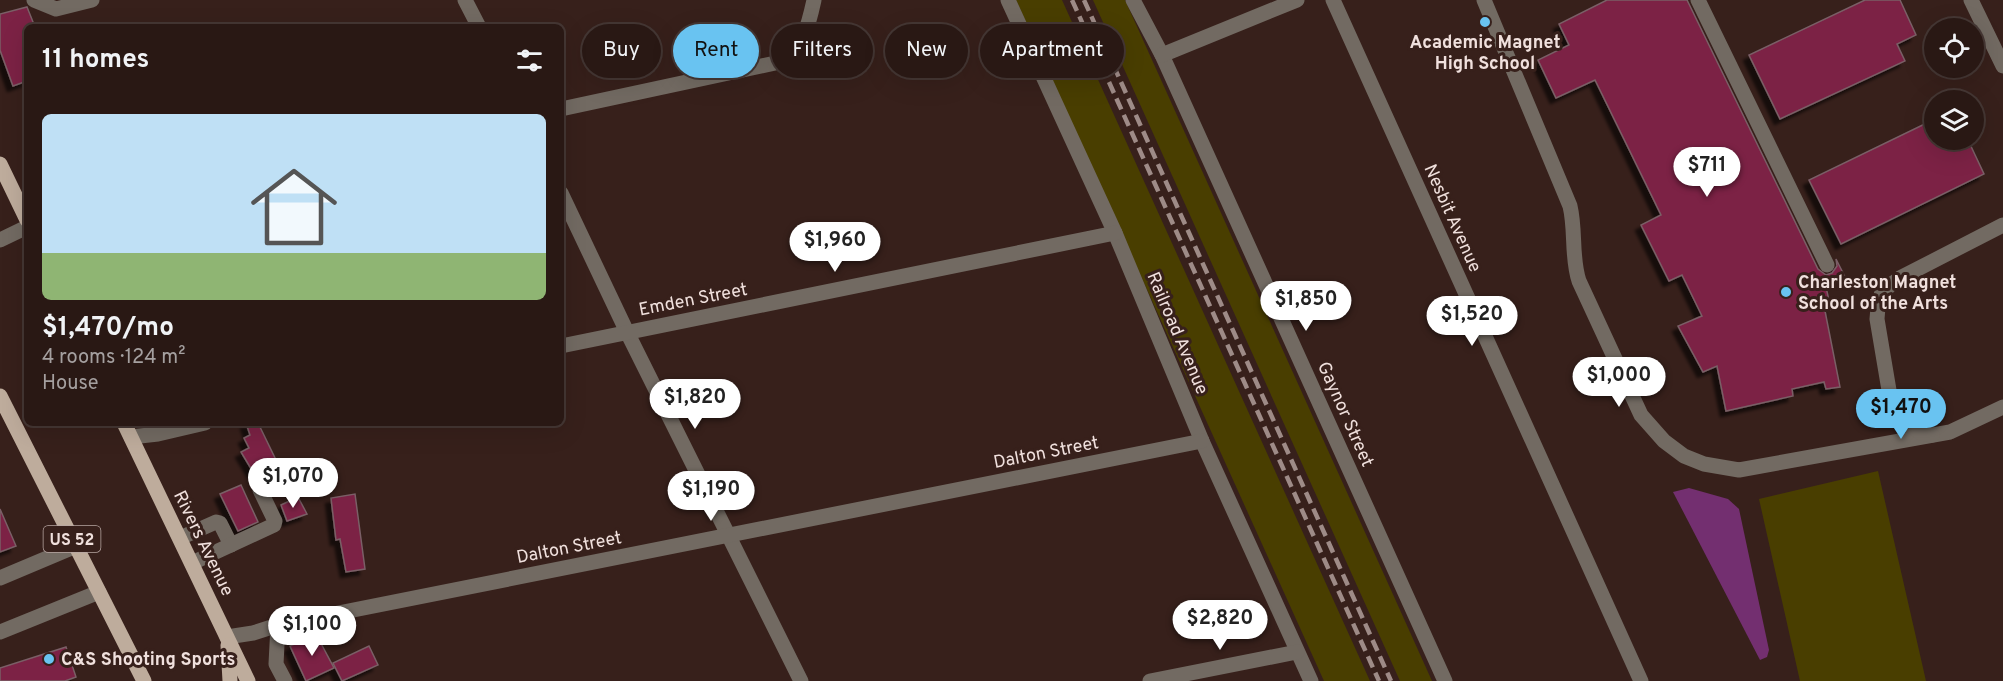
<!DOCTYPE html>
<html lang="en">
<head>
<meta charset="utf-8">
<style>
  body { margin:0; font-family:Overpass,sans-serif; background:#352522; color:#f1f3f6; height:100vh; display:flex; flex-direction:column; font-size:22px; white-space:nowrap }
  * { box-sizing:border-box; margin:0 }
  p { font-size:20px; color:#a5a0a0 }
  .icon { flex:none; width:33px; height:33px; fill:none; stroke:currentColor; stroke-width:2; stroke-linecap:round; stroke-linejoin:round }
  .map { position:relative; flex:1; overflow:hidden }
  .details { position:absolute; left:24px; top:24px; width:540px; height:402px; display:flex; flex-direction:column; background:#291814; border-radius:9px; box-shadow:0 6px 24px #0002,0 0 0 2px #453734 }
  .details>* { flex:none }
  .top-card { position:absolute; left:582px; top:24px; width:570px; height:54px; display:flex; gap:12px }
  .controls { position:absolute; left:1924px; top:18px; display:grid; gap:12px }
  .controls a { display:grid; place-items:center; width:60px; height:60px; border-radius:50%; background:#291814; box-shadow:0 6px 24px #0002,0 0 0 2px #453734; font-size:30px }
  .price { position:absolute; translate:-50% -51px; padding:0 14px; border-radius:21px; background:#fff; color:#222; font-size:20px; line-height:39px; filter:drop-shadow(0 2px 3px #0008) }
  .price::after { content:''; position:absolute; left:50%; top:36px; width:18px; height:14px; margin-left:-9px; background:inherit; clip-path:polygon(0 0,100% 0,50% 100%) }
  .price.on { background:#69c3f1; color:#111 }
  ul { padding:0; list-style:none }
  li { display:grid; align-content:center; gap:12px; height:318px; padding:0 18px }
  li span { display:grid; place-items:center; height:186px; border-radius:9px; color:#555 }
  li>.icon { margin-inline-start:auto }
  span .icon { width:108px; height:108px; fill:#fffc; stroke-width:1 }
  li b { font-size:26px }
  h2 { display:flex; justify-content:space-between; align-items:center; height:72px; padding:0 18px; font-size:26px }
  .pill { padding:0 21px; border-radius:27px; background:#291814; box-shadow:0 6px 24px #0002,0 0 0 2px #453734; font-size:21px; line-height:54px }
  .pill.on { background:#69c3f1; color:#111 }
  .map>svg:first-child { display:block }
  .green { fill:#493e00 }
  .water { fill:#732f70 }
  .building { fill:#7c2145; stroke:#7a5f66; stroke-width:1.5; filter:url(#shadow) }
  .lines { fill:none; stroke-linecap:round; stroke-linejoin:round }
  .minor { stroke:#726a62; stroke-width:15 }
  .major { stroke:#beac9c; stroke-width:15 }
  .rail { stroke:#9e8b87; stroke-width:4.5; stroke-dasharray:12 6; stroke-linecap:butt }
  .poi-dot { fill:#69c3f1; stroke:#37201b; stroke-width:2 }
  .labels { text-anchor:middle; stroke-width:6; stroke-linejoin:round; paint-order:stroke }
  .shield { fill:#37201b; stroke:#b8a6a3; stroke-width:1.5 }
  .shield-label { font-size:16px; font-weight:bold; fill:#f0e0dd }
  .poi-label { font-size:18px; font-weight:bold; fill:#f0e0dd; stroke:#37201b; text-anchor:start }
  .street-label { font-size:18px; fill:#f0e0dd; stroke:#37201b }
</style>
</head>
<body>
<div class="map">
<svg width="2003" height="681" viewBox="0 0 2003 681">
  <defs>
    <filter id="shadow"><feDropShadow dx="-5.5" dy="5.5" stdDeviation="1.5" flood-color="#0009"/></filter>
  </defs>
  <rect width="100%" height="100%" fill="#37201b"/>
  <!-- green -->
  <g class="green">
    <polygon points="1016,0 1062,0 1370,681 1324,681"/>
    <polygon points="1093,0 1125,0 1432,681 1400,681"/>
    <polygon points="1878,471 1926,681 1800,681 1759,499"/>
  </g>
  <!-- water -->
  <polygon class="water" points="1689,488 1728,499 1739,509 1769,650 1767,657 1760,660 1673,492"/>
  <!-- building -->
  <g class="building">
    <polygon points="1607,0 1687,0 1818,269 1826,275 1832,273 1837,266 1836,259 1845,277 1826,287 1831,310 1825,311 1840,387 1826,389 1824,382 1792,389 1793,396 1726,411 1717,366 1703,372 1678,326 1702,316 1682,275 1669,281 1641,225 1661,215 1595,80 1556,98 1538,60 1569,45 1559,24"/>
    <polygon points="1865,0 1900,0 1916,35 1897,44 1905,61 1780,119 1749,55"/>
    <polygon points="27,7 35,27 27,27 27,81 13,86 0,50 0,14"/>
    <polygon points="1935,119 1935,140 1968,140 1984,174 1841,244 1809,180"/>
    <polygon points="246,423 258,423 276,460 253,472 241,452 249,448 244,438 250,435"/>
    <polygon points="241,485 258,522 238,531 220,494"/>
    <polygon points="355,494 365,569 346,572 340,539 336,540 331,498"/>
    <polygon points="298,497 307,514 287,521 281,505"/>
    <polygon points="0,509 16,546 0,552"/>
    <polygon points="316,634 334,668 306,681 290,646"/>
    <polygon points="369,646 378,665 342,681 333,663"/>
    <polygon points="66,647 76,677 65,681 0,681 0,668"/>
  </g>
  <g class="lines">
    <!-- minor -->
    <g class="minor">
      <polyline points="34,0 56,9 92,0"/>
      <polyline points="465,0 479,27"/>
      <polyline points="1008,0 1115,233 1202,441 1311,681"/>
      <polyline points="1133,0 1162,55 1445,681"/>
      <polyline points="1333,0 1641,681"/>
      <path d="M 1484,0 L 1570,206 C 1576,231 1571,257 1579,281 L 1641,415 L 1664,441 L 1684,456 L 1704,464 L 1739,470 L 1950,432 L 2003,407"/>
      <polyline points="1698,0 1827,265"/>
      <polyline points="1971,0 2003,66"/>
      <polyline points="1162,55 1297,0"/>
      <path d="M 561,109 L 780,62 C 803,51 809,23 814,0"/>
      <polyline points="561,193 627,332 801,681"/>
      <polyline points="0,240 27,227"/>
      <polyline points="561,346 1115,233"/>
      <polyline points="1932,435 1921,433 1905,423 1892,408 1877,319 1878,307 1881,295 1889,286 1900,278 2003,225"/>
      <polyline points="131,437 158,434 205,423"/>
      <polyline points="180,538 216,522 220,523 231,545"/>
      <polyline points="192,563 274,525 275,521 260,490 278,483"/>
      <polyline points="0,578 76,546"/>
      <polyline points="278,625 276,664 285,681"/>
      <polyline points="0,632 99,592"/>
      <polyline points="227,637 253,633 278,625 1202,441"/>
      <polyline points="1150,681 1297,652"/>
    </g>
    <!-- major -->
    <g class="major">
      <polyline points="0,164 27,220"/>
      <polyline points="0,396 144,681"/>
      <polyline points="124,423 248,681"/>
      <polyline points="228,645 230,681"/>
    </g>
    <!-- rail -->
    <g class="rail">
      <polyline points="1072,0 1379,681"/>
      <polyline points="1084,0 1391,681"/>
    </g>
  </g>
  <!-- markers -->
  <g class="poi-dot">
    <circle cx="1485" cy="22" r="6"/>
    <circle cx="1786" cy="292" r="6"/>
    <circle cx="49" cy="659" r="6"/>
  </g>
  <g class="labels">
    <!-- shield labels -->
    <rect class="shield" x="43.5" y="526" width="57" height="26" rx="4.5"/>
    <g class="shield-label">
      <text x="72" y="545">US 52</text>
    </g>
    <!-- poi labels -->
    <g class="poi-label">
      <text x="1485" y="48" text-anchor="middle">Academic Magnet<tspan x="1485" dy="21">High School</tspan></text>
      <text x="1798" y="288">Charleston Magnet<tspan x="1798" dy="21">School of the Arts</tspan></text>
      <text x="61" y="665">C&amp;S Shooting Sports</text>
    </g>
    <!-- street labels -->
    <g class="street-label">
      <text transform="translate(1453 218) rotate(66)" y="6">Nesbit Avenue</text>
      <text transform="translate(693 299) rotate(-11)" y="6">Emden Street</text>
      <text transform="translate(1178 333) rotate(67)" y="6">Railroad Avenue</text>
      <text transform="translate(1346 414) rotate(66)" y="6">Gaynor Street</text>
      <text transform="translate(1046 452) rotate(-11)" y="6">Dalton Street</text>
      <text transform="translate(204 543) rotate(64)" y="6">Rivers Avenue</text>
      <text transform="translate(569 547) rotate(-11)" y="6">Dalton Street</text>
    </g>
  </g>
</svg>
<div class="controls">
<a><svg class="icon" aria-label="locate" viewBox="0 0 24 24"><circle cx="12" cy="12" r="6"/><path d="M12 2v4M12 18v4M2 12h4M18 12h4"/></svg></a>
<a><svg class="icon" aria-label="layers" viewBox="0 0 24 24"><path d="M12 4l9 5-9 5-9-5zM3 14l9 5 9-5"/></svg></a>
</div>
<b class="price" style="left:1707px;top:198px">$711</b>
<b class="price" style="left:835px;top:273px">$1,960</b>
<b class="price" style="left:1306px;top:332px">$1,850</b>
<b class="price" style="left:1472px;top:347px">$1,520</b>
<b class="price" style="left:1619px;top:408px">$1,000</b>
<b class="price" style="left:695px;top:430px">$1,820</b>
<b class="price on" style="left:1901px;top:440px">$1,470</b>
<b class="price" style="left:293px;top:509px">$1,070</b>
<b class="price" style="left:711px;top:522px">$1,190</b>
<b class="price" style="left:1220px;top:651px">$2,820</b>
<b class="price" style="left:312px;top:657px">$1,100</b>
<div class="top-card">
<a class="pill">Buy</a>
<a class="pill on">Rent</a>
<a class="pill">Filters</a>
<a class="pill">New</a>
<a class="pill">Apartment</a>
</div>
<section class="details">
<h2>11 homes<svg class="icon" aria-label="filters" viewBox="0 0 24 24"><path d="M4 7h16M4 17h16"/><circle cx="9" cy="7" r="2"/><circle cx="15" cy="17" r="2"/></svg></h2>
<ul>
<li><span style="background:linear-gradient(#bfe0f5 75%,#8fb573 0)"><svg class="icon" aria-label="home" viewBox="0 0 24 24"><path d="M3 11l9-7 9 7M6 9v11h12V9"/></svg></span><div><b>$1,470/mo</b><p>4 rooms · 124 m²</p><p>House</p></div></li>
</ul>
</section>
</div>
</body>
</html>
